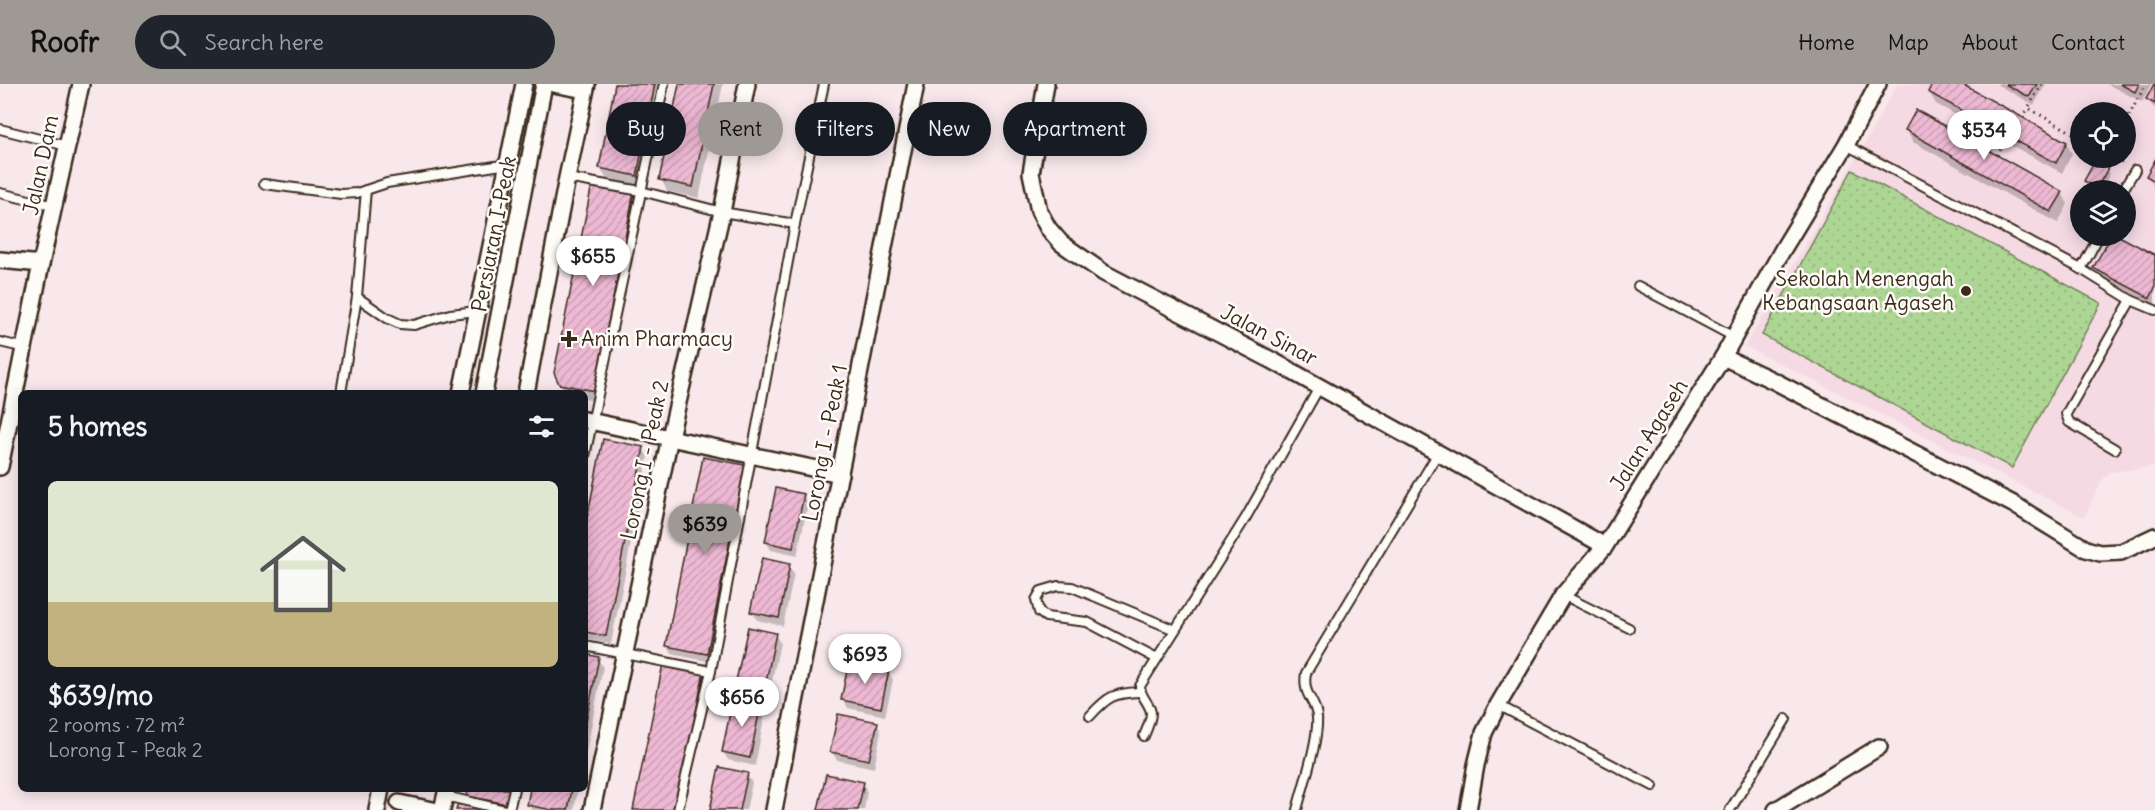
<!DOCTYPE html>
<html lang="en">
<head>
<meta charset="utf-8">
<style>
  body { margin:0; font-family:Delius,sans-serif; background:#20242c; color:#f1f3f6; height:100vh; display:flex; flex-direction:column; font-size:22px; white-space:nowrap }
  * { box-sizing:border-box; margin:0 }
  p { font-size:20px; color:#9ea1a6 }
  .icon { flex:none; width:33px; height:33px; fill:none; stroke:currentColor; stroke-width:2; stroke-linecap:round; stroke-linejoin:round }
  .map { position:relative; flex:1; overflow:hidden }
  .drawer { position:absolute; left:18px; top:306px; width:570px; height:402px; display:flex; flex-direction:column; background:#171b24; border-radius:9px; box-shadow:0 3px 15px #0003 }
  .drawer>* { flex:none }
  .guide { position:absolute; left:606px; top:18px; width:570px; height:54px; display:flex; gap:12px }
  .buttons { position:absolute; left:2070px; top:18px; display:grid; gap:12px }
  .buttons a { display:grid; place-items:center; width:66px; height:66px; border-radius:50%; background:#171b24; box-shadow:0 3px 15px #0003; font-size:30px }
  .price { position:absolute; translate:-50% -51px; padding:0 14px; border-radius:21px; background:#fff; color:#222; font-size:20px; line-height:39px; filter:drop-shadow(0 2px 3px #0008) }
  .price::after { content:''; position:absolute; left:50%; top:36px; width:18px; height:14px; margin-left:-9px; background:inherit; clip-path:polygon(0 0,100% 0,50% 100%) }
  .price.current { background:#9f9995; color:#111 }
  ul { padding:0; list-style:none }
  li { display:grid; align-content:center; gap:12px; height:318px; padding:0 30px }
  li+li { border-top:2px solid #363941 }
  li span { display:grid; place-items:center; height:186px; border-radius:9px; color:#555 }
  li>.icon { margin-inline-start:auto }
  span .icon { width:108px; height:108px; fill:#fffc; stroke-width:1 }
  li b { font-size:26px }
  h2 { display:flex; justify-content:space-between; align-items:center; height:72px; padding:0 30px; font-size:26px }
  .tag { padding:0 21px; border-radius:27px; background:#171b24; box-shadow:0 3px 15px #0003; font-size:21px; line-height:54px }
  .tag.current { background:#9f9995; color:#111 }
  header { display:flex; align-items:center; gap:36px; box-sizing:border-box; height:84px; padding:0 30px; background:#9f9995; color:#111 }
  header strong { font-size:28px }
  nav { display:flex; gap:33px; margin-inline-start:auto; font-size:21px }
  .search { width:420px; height:54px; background:#20242c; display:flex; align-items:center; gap:15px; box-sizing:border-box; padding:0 21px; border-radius:33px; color:#9ea1a6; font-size:22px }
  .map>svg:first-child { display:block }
  .built { fill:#f5dae4; fill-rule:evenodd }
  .grass { fill:url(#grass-dots); stroke:#748059; stroke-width:1.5 }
  .shadow { fill:#0003 }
  .building { fill:url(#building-hatch); stroke:#3b2a1e; stroke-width:1.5 }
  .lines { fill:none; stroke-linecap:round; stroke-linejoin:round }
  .lane-casing { stroke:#3b2a1e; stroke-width:12 }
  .street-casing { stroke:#3b2a1e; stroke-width:20 }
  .path { stroke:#3b2a1e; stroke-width:3; stroke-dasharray:1.5 4.5; stroke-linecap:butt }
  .lane { stroke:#fdfcf7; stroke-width:8 }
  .street { stroke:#fdfcf7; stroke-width:15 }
  .poi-dot { fill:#3b2a1e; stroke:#fdfcf7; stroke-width:2 }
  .labels { text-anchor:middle; stroke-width:5; stroke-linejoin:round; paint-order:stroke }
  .street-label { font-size:21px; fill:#3b2a1e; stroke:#fdfcf7 }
  .poi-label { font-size:21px; fill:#3b2a1e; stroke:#fdfcf7; text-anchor:end }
</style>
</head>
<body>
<header>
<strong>Roofr</strong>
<div class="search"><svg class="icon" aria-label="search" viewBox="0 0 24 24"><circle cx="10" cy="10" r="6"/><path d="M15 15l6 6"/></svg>Search here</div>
<nav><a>Home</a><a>Map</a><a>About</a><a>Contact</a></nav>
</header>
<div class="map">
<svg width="2155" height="726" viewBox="0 0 2155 726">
  <defs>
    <pattern id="grass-dots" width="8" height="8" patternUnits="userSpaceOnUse" patternTransform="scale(1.5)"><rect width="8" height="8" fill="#add694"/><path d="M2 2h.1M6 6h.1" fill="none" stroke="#96b87f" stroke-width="1.8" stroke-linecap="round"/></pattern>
    <pattern id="building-hatch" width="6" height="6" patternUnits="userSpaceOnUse" patternTransform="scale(1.5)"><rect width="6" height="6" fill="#edb8d3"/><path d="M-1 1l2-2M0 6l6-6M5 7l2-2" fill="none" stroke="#cc9eb5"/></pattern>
  </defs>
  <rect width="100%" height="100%" fill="#f8e8ec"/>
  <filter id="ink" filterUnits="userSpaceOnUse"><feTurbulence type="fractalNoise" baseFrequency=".0167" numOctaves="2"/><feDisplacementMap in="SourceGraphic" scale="12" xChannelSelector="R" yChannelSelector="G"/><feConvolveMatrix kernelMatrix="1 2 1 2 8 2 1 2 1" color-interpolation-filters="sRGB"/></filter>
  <g filter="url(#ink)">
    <!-- built -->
    <path class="built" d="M 1897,0 L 2155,0 L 2155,383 L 2111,388 L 2103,395 L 2084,433 L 1745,262 L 1864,61 ZM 2080,28 L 2126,28 L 2126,74 L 2080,74 ZM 2080,106 L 2126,106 L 2126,152 L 2080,152 Z"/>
    <!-- grass -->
    <polygon class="grass" points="1852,86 2101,219 2012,384 1762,251"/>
    <!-- shadow -->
    <g class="shadow">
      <polygon points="616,0 663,0 643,103 607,95 600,84"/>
      <polygon points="680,0 723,0 699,114 667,107 661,95"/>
      <polygon points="1934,0 1959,0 2066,59 2072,70 2062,89 1936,20 1929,8"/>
      <polygon points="1996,0 2046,0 2034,21"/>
      <polygon points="2107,0 2151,0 2142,18"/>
      <polygon points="2155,1 2155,25 2147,15"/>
      <polygon points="1906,46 2062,109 2068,120 2058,139 1913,58"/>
      <polygon points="2155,80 2155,104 2148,92"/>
      <polygon points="2106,85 2110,90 2101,106 2088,102 2085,97"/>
      <polygon points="633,109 640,121 601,318 585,315 585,309 566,309 560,299"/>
      <polygon points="2112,152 2155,172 2155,221 2100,192 2095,184"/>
      <polygon points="643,365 648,373 611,560 585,555 585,452"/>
      <polygon points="744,383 749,391 711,578 672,570 667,561"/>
      <polygon points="803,412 808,420 797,472 771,466 766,458"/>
      <polygon points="789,482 794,490 783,542 757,536 752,528"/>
      <polygon points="775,550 780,559 769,611 743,605 738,597"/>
      <polygon points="585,572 598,575 603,583 585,673"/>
      <polygon points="888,587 893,596 885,632 848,624 843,615"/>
      <polygon points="703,589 708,598 682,726 635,726"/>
      <polygon points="760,621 765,630 755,682 728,676 723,668"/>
      <polygon points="877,640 881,648 874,684 837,676 832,668"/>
      <polygon points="747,690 752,699 746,726 712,726"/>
      <polygon points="863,699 867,708 864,726 819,726"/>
      <polygon points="470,705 516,705 512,726 473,720 468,712"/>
      <polygon points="532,705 578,705 574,726 532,726 528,721"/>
    </g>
    <!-- building -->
    <g class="building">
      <polygon points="615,0 655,0 637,92 599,84"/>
      <polygon points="679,0 714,0 693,103 659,96"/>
      <polygon points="1932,0 1962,0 2067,58 2056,79 1928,8"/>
      <polygon points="2005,0 2037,0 2029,13"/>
      <polygon points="2120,0 2139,0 2135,8"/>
      <polygon points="2154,0 2155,0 2155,20 2146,15"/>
      <polygon points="1916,26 2063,108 2051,128 1905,46"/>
      <polygon points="2155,76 2155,97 2146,92"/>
      <polygon points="2095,77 2108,84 2097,104 2084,97"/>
      <polygon points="592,100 634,108 595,307 559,300 554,289"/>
      <polygon points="2111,152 2119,152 2155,171 2155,204 2150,214 2093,184"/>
      <polygon points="603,355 644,363 606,552 585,548 585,444"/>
      <polygon points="703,373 745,381 707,570 666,562"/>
      <polygon points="776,404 804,410 793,464 765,458"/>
      <polygon points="762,474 790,480 779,534 750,528"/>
      <polygon points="748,543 776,549 765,603 736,597"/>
      <polygon points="585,570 599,573 585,643"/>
      <polygon points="849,577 889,586 881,624 841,616"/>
      <polygon points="663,580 704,588 676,726 633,726"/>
      <polygon points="733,614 761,620 750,674 722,668"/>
      <polygon points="838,630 878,638 869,676 830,668"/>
      <polygon points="719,683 748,689 740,726 710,726"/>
      <polygon points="826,690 864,698 858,726 818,726"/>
      <polygon points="468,705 510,705 507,720 467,712"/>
      <polygon points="530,705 572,705 568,726 552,726 527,721"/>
      <polygon points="458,720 485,726 456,726"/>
    </g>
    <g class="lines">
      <!-- lane casing -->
      <g class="lane-casing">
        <g id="lane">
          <polyline points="0,45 67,62"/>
          <polyline points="1846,61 2081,185 2131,216 2155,226"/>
          <polyline points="567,94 641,107 722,128 795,140"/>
          <polyline points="264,100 341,110 357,109 387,99 508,80"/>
          <polyline points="2123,106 2135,86"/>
          <polyline points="0,109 54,122"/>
          <polyline points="2081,185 2099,152"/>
          <polyline points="1638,202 1734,253"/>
          <polyline points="357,213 387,234 400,240 414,241 450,230 478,227"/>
          <polyline points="0,258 25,264"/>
          <polyline points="341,309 357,213 366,106"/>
          <polyline points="2115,365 2069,338 2066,330 2131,216"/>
          <polyline points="585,372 664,0"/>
          <polyline points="1563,511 1629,544"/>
          <polyline points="585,562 711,587"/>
          <polyline points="1157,575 1087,538 1046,533 1039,528 1036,516 1041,507 1058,502 1072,503 1175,546"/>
          <polyline points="1498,621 1653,702"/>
          <path d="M 1090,632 C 1108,612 1114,609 1140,608"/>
          <path d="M 1144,652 C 1147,645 1151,636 1151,629 C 1150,619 1140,613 1140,602 L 1245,435 L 1320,302"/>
          <polyline points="445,712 505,726"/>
          <polyline points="509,726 514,705"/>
          <polyline points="678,726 711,587 795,140 824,0"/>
          <path d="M 1297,726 C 1303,702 1319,656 1317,633 C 1316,616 1302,612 1306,589 L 1438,369"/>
          <polyline points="1730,726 1786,635"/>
        </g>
      </g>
      <!-- street casing -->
      <g class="street-casing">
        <g id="street">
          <polyline points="553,0 585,6"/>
          <polyline points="1046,0 1031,89 1039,127 1048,144 1061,159 1104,189 1275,278 1605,462"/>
          <polyline points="0,176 41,180"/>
          <polyline points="1723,273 1776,298 2013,420 2086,465 2100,469 2121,468 2155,452"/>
          <polyline points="461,309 524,0"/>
          <polyline points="484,309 544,0"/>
          <polyline points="526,309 567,94 587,0"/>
          <polyline points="585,336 840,390"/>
          <polyline points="0,383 41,180 81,0"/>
          <polyline points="399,719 433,726"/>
          <polyline points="377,726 381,705"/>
          <polyline points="442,726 447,705"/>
          <polyline points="592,726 670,353 722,128 747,0"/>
          <polyline points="774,726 916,0"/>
          <polyline points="1468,726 1476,681 1484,649 1498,621 1563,511 1605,462 1723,273 1783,165 1846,61 1878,0"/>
          <polyline points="1776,726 1879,663"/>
        </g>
      </g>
      <!-- path -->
      <g class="path">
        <polyline points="2042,0 2028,24 2080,53"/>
        <polyline points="2023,34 2028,24"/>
        <polyline points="2126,37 2146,0"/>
        <polyline points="1997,71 2007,52"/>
        <polyline points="2116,74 2125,80"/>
        <polyline points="2101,80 2105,74"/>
      </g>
      <!-- lane -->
      <use href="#lane" class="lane"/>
      <!-- street -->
      <use href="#street" class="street"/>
    </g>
  </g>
  <!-- markers -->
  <g class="poi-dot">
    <circle cx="1966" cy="207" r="6"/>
    <path d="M566 246h6v6h6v6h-6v6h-6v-6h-6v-6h6z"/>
  </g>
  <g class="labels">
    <!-- street labels -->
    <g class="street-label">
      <text transform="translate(41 81) rotate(-78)" y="7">Jalan Dam</text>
      <text transform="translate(494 150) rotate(-79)" y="7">Persiaran I-Peak</text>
      <text transform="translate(1269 251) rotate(28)" y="7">Jalan Sinar</text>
      <text transform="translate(1649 351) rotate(-58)" y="7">Jalan Agaseh</text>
      <text transform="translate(825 359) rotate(-79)" y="7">Lorong I - Peak 1</text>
      <text transform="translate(645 376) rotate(-78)" y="7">Lorong I - Peak 2</text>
    </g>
    <!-- poi labels -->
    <g class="poi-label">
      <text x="1954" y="202">Sekolah Menengah<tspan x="1954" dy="24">Kebangsaan Agaseh</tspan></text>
      <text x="581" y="262" text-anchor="start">Anim Pharmacy</text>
    </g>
  </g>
</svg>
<div class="buttons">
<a><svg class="icon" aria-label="locate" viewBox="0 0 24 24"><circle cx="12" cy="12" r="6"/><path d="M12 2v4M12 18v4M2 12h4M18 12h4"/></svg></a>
<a><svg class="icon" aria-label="layers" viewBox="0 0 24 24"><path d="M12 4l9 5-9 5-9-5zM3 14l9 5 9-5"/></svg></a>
</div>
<b class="price" style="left:1984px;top:77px">$534</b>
<b class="price" style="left:593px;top:203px">$655</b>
<b class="price current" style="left:705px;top:471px">$639</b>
<b class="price" style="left:865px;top:601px">$693</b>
<b class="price" style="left:742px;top:644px">$656</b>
<div class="guide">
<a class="tag">Buy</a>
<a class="tag current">Rent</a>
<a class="tag">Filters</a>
<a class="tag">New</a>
<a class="tag">Apartment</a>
</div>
<section class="drawer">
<h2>5 homes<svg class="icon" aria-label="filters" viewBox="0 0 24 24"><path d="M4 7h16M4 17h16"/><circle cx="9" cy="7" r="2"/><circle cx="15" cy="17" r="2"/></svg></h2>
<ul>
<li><span style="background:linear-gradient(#dfe7d0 65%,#c2b280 0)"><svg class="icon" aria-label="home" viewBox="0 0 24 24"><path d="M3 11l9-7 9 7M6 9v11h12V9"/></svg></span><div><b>$639/mo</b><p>2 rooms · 72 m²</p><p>Lorong I - Peak 2</p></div></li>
</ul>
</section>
</div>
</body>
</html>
